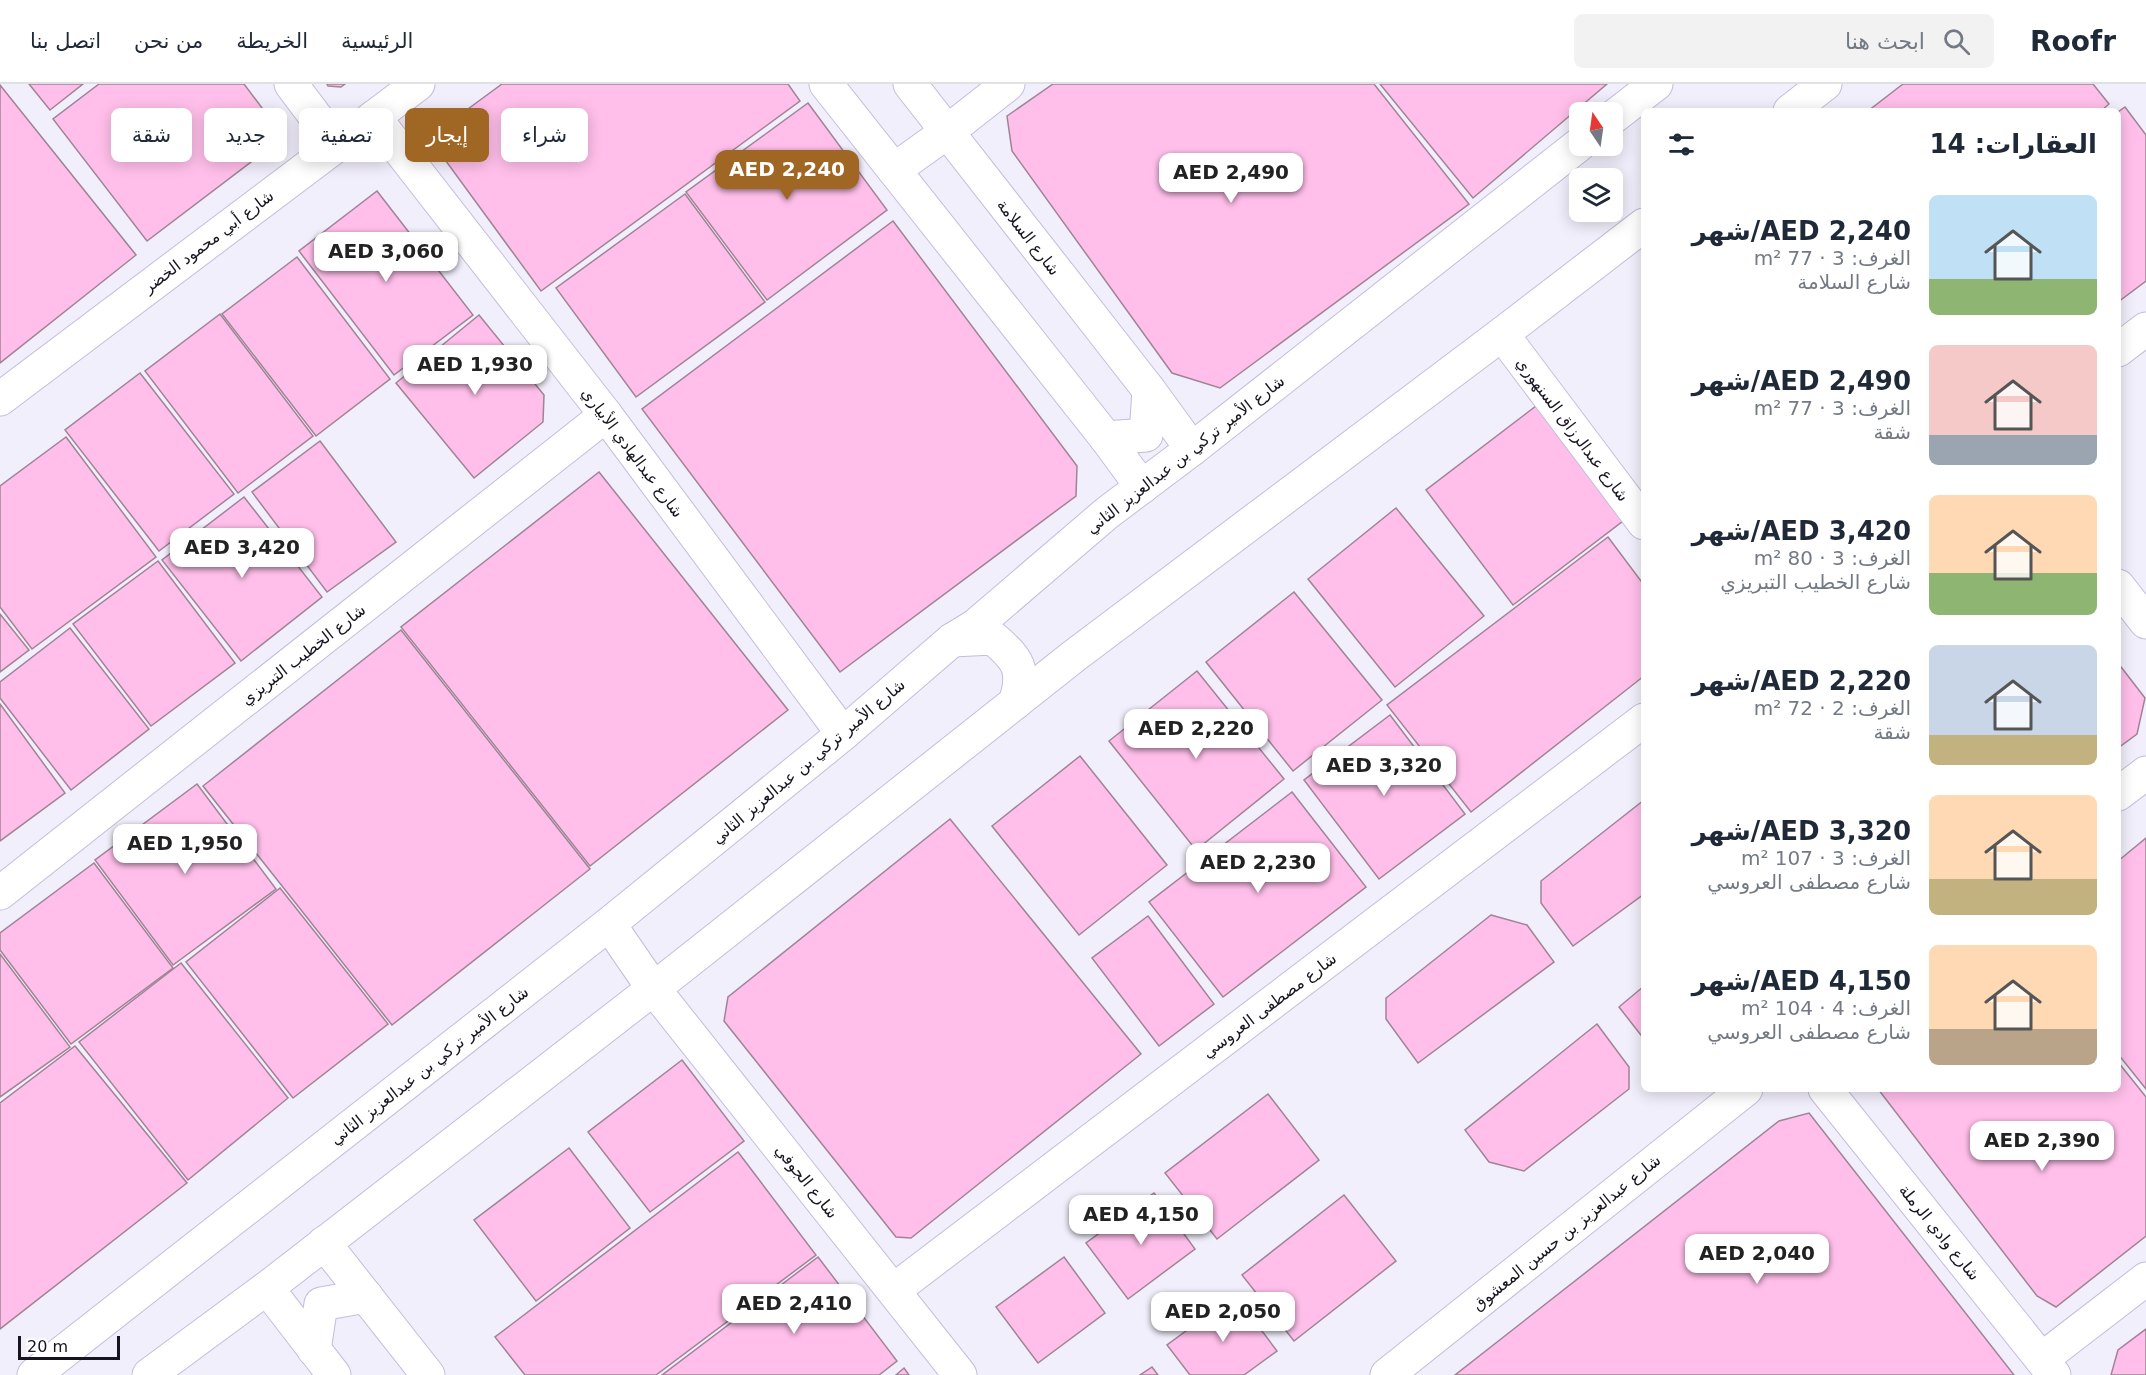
<!DOCTYPE html>
<html lang="ar">
<head>
<meta charset="utf-8">
<style>
  body { margin:0; font-family:"DejaVu Sans","Noto Sans Arabic",sans-serif; background:#f2f2f3; color:#1f2937; direction:rtl; height:100vh; display:flex; flex-direction:column; font-size:22px; white-space:nowrap }
  * { box-sizing:border-box; margin:0 }
  p { font-size:20px; color:#747a83 }
  .icon { flex:none; width:33px; height:33px; fill:none; stroke:currentColor; stroke-width:2; stroke-linecap:round; stroke-linejoin:round }
  .map { position:relative; flex:1; overflow:hidden; direction:ltr }
  .panel { position:absolute; left:1641px; top:24px; width:480px; height:984px; display:flex; flex-direction:column; background:#fff; border-radius:9px; box-shadow:0 3px 15px #0003; direction:rtl }
  .panel>* { flex:none }
  .banner { position:absolute; left:18px; top:24px; width:570px; height:54px; direction:rtl; display:flex; gap:12px }
  .needle { width:39px; rotate:347deg }
  .controls { position:absolute; left:1569px; top:18px; display:grid; gap:12px }
  .controls a { display:grid; place-items:center; width:54px; height:54px; border-radius:9px; background:#fff; box-shadow:0 3px 15px #0003; font-size:30px }
  .scale { position:absolute; left:18px; bottom:15px; width:102px; box-sizing:border-box; padding-left:6px; border:3px solid #17141f; border-top:0; font-size:16px; line-height:21px; white-space:nowrap; color:#17141f; -webkit-text-stroke:4px #fff; paint-order:stroke }
  .price { position:absolute; translate:-50% -51px; padding:0 14px; border-radius:12px; background:#fff; color:#222; font-size:20px; line-height:39px; filter:drop-shadow(0 2px 3px #0008) }
  .price::after { content:''; position:absolute; left:50%; top:36px; width:18px; height:14px; margin-left:-9px; background:inherit; clip-path:polygon(0 0,100% 0,50% 100%) }
  .price.on { background:#9f6723; color:#fff }
  ul { padding:0; list-style:none }
  li { display:flex; align-items:center; gap:18px; height:150px; padding:0 24px }
  li span { display:grid; place-items:center; flex:none; width:168px; height:120px; border-radius:9px; color:#555 }
  li>.icon { margin-inline-start:auto }
  span .icon { width:72px; height:72px; fill:#fffc; stroke-width:1 }
  li b { font-size:26px }
  h2 { display:flex; justify-content:space-between; align-items:center; height:72px; padding:0 24px; font-size:26px }
  .pill { padding:0 21px; border-radius:9px; background:#fff; box-shadow:0 3px 15px #0003; font-size:21px; line-height:54px }
  .pill.on { background:#9f6723; color:#fff }
  header { display:flex; align-items:center; gap:36px; box-sizing:border-box; height:84px; padding:0 30px; background:#fff; border-bottom:2px solid #e0e1e3 }
  header strong { font-size:28px }
  nav { display:flex; gap:33px; margin-inline-start:auto; font-size:21px }
  .search { width:420px; height:54px; background:#f2f2f3; display:flex; align-items:center; gap:15px; box-sizing:border-box; padding:0 21px; border-radius:9px; color:#747a83; font-size:22px }
  .map>svg:first-child { display:block }
  .building { fill:#ffbfea; stroke:#a08496; stroke-width:1.5 }
  .lines { fill:none; stroke-linecap:round; stroke-linejoin:round }
  .minor-casing { stroke:#c4bddb; stroke-width:35 }
  .minor { stroke:#fff; stroke-width:33 }
  .labels { text-anchor:middle; stroke-width:5; stroke-linejoin:round; paint-order:stroke }
  .street-label { font-size:16px; fill:#17141f; stroke:#fff }
</style>
</head>
<body>
<header>
<strong>Roofr</strong>
<div class="search"><svg class="icon" aria-label="search" viewBox="0 0 24 24"><circle cx="10" cy="10" r="6"/><path d="M15 15l6 6"/></svg>ابحث هنا</div>
<nav><a>الرئيسية</a><a>الخريطة</a><a>من نحن</a><a>اتصل بنا</a></nav>
</header>
<div class="map">
<svg width="2146" height="1291" viewBox="0 0 2146 1291">
  <rect width="100%" height="100%" fill="#f2effc"/>
  <!-- building -->
  <g class="building">
    <polygon points="29,0 83,0 50,26"/>
    <polygon points="99,0 244,0 284,53 147,157 53,35"/>
    <polygon points="327,0 345,0 341,3 328,2"/>
    <polygon points="502,0 788,0 800,17 541,207 443,73 442,44"/>
    <polygon points="1053,0 1374,0 1469,120 1220,304 1172,289 1012,67 1007,32"/>
    <polygon points="1380,0 1607,0 1473,114"/>
    <polygon points="1903,0 2093,0 2109,20 2101,27 1868,27"/>
    <polygon points="0,1 136,171 0,279"/>
    <polygon points="808,19 887,126 767,216 686,108"/>
    <polygon points="2125,23 2146,51 2146,197 2118,218 2118,28"/>
    <polygon points="377,107 473,231 394,291 299,167"/>
    <polygon points="685,110 765,218 636,313 556,204"/>
    <polygon points="893,137 1077,382 1076,412 840,588 642,325"/>
    <polygon points="297,173 390,295 316,352 222,230"/>
    <polygon points="220,230 313,352 238,409 145,287"/>
    <polygon points="479,231 544,311 543,338 474,394 396,299"/>
    <polygon points="140,289 234,410 159,467 65,346"/>
    <polygon points="1536,322 1623,437 1513,521 1426,406"/>
    <polygon points="66,353 156,473 32,565 0,523 0,402"/>
    <polygon points="320,357 396,458 327,508 252,408"/>
    <polygon points="599,388 788,626 590,782 401,543"/>
    <polygon points="244,413 322,513 241,577 162,476"/>
    <polygon points="1396,424 1484,532 1395,603 1308,495"/>
    <polygon points="1608,453 1644,501 1644,592 1471,728 1387,621"/>
    <polygon points="158,477 235,579 151,642 73,540"/>
    <polygon points="1294,508 1382,616 1293,687 1206,578"/>
    <polygon points="0,530 29,566 0,588"/>
    <polygon points="70,544 149,645 71,706 0,614 0,598"/>
    <polygon points="401,546 590,785 392,941 203,702"/>
    <polygon points="2118,579 2145,614 2137,650 2118,664"/>
    <polygon points="1197,587 1284,695 1196,766 1109,657"/>
    <polygon points="0,620 65,709 0,757"/>
    <polygon points="1390,631 1465,730 1379,795 1304,696"/>
    <polygon points="1080,672 1167,781 1079,851 992,742"/>
    <polygon points="197,700 276,805 173,881 95,776"/>
    <polygon points="1292,708 1366,803 1223,913 1149,818"/>
    <polygon points="1644,716 1644,810 1573,862 1541,819 1541,797"/>
    <polygon points="950,735 1141,970 911,1154 896,1153 724,937 728,913"/>
    <polygon points="2146,754 2146,1005 2118,970 2118,777"/>
    <polygon points="94,779 173,884 71,960 0,866 0,849"/>
    <polygon points="280,804 388,940 293,1014 186,878"/>
    <polygon points="1491,831 1527,841 1554,878 1418,979 1386,935 1386,914"/>
    <polygon points="1148,832 1214,920 1159,962 1092,874"/>
    <polygon points="0,870 70,963 0,1013"/>
    <polygon points="181,879 288,1014 188,1096 79,958"/>
    <polygon points="1644,902 1644,955 1619,923"/>
    <polygon points="1597,940 1629,983 1629,1005 1524,1087 1489,1078 1465,1046"/>
    <polygon points="75,962 187,1099 0,1245 0,1019"/>
    <polygon points="682,976 744,1057 650,1128 588,1048"/>
    <polygon points="2118,978 2146,1013 2146,1152 2056,1223 2037,1212 1878,1005 2118,1005"/>
    <polygon points="1268,1010 1319,1076 1217,1155 1165,1089"/>
    <polygon points="1809,1029 2014,1291 1455,1291 1779,1037"/>
    <polygon points="569,1064 630,1144 536,1217 474,1136"/>
    <polygon points="738,1068 816,1171 656,1291 525,1291 495,1253"/>
    <polygon points="1154,1109 1195,1165 1128,1215 1086,1159"/>
    <polygon points="1344,1111 1396,1177 1294,1257 1242,1191"/>
    <polygon points="818,1173 897,1277 879,1291 662,1291"/>
    <polygon points="1064,1173 1105,1229 1038,1279 996,1223"/>
    <polygon points="1235,1211 1277,1267 1244,1291 1190,1291 1167,1261"/>
    <polygon points="2146,1245 2146,1291 2111,1291 2118,1266"/>
    <polygon points="1152,1283 1158,1291 1140,1291"/>
    <polygon points="904,1284 909,1291 896,1291"/>
  </g>
  <g class="lines">
    <!-- minor casing -->
    <g class="minor-casing">
      <g id="minor">
        <polyline points="291,0 336,60"/>
        <polyline points="826,0 1106,354 1142,403"/>
        <polyline points="910,0 1149,306 1192,365"/>
        <polyline points="1790,27 1825,0"/>
        <polyline points="374,33 606,331 843,650"/>
        <polyline points="1612,34 1656,0"/>
        <polyline points="894,86 947,48 1008,0"/>
        <polyline points="1502,250 1644,439"/>
        <polyline points="2118,266 2146,245"/>
        <polyline points="0,315 418,0"/>
        <polyline points="1106,354 1146,351 1149,306"/>
        <polyline points="2118,502 2146,538"/>
        <path d="M 952,556 L 993,554 C 1018,575 1026,586 1015,619"/>
        <polyline points="2118,710 2146,689"/>
        <polyline points="0,809 606,331"/>
        <polyline points="609,840 653,904 960,1291"/>
        <polyline points="1825,1005 2054,1291"/>
        <polyline points="324,1159 428,1291"/>
        <polyline points="267,1204 334,1291"/>
        <polyline points="894,1206 1644,636"/>
        <polyline points="314,1266 321,1220 366,1212"/>
        <polyline points="2042,1275 2146,1195"/>
        <polyline points="34,1291 609,840 843,650 952,556 975,542 1107,429 1192,365 1580,60"/>
        <polyline points="149,1291 267,1204 680,884 1074,572 1502,250 1644,141"/>
        <polyline points="1387,1291 1746,1005"/>
      </g>
    </g>
    <!-- minor -->
    <use href="#minor" class="minor"/>
  </g>
  <g class="labels">
    <!-- street labels -->
    <g class="street-label">
      <text transform="translate(1029 153) rotate(52)" y="6">شارع السلامة</text>
      <text transform="translate(208 157) rotate(-37)" y="6">شارع أبي محمود الخضر</text>
      <text transform="translate(1573 345) rotate(53)" y="6">شارع عبدالرزاق السنهوري</text>
      <text transform="translate(633 368) rotate(53)" y="6">شارع عبدالهادي الأبياري</text>
      <text transform="translate(1185 370) rotate(-38)" y="6">شارع الأمير تركي بن عبدالعزيز الثاني</text>
      <text transform="translate(303 570) rotate(-38)" y="6">شارع الخطيب التبريزي</text>
      <text transform="translate(808 677) rotate(-40)" y="6">شارع الأمير تركي بن عبدالعزيز الثاني</text>
      <text transform="translate(1269 921) rotate(-37)" y="6">شارع مصطفى العروسي</text>
      <text transform="translate(429 981) rotate(-38)" y="6">شارع الأمير تركي بن عبدالعزيز الثاني</text>
      <text transform="translate(807 1097) rotate(51)" y="6">شارع الجوفي</text>
      <text transform="translate(1566 1148) rotate(-39)" y="6">شارع عبدالعزيز بن حسين المعشوق</text>
      <text transform="translate(1940 1148) rotate(51)" y="6">شارع وادي الرملة</text>
    </g>
  </g>
</svg>
<div class="controls">
<a><svg class="needle" viewBox="-14 -14 28 28"><path d="M0-13l5 13h-10z" fill="#e53935"/><path d="M0 13l5-13h-10z" fill="#747a83"/></svg></a>
<a><svg class="icon" aria-label="layers" viewBox="0 0 24 24"><path d="M12 4l9 5-9 5-9-5zM3 14l9 5 9-5"/></svg></a>
</div>
<div class="scale">20 m</div>
<b class="price on" style="left:787px;top:117px">AED 2,240</b>
<b class="price" style="left:1231px;top:120px">AED 2,490</b>
<b class="price" style="left:386px;top:199px">AED 3,060</b>
<b class="price" style="left:475px;top:312px">AED 1,930</b>
<b class="price" style="left:242px;top:495px">AED 3,420</b>
<b class="price" style="left:1196px;top:676px">AED 2,220</b>
<b class="price" style="left:1384px;top:713px">AED 3,320</b>
<b class="price" style="left:185px;top:791px">AED 1,950</b>
<b class="price" style="left:1258px;top:810px">AED 2,230</b>
<b class="price" style="left:2042px;top:1088px">AED 2,390</b>
<b class="price" style="left:1141px;top:1162px">AED 4,150</b>
<b class="price" style="left:1757px;top:1201px">AED 2,040</b>
<b class="price" style="left:794px;top:1251px">AED 2,410</b>
<b class="price" style="left:1223px;top:1259px">AED 2,050</b>
<div class="banner">
<a class="pill">شراء</a>
<a class="pill on">إيجار</a>
<a class="pill">تصفية</a>
<a class="pill">جديد</a>
<a class="pill">شقة</a>
</div>
<section class="panel">
<h2>العقارات: 14<svg class="icon" aria-label="filters" viewBox="0 0 24 24"><path d="M4 7h16M4 17h16"/><circle cx="9" cy="7" r="2"/><circle cx="15" cy="17" r="2"/></svg></h2>
<ul>
<li><span style="background:linear-gradient(#bfe0f5 70%,#8fb573 0)"><svg class="icon" aria-label="home" viewBox="0 0 24 24"><path d="M3 11l9-7 9 7M6 9v11h12V9"/></svg></span><div><b>AED 2,240/شهر</b><p>الغرف: 3 · 77 m²</p><p>شارع السلامة</p></div></li>
<li><span style="background:linear-gradient(#f6c9c9 75%,#9aa5b1 0)"><svg class="icon" aria-label="home" viewBox="0 0 24 24"><path d="M3 11l9-7 9 7M6 9v11h12V9"/></svg></span><div><b>AED 2,490/شهر</b><p>الغرف: 3 · 77 m²</p><p>شقة</p></div></li>
<li><span style="background:linear-gradient(#ffd9b3 65%,#8fb573 0)"><svg class="icon" aria-label="home" viewBox="0 0 24 24"><path d="M3 11l9-7 9 7M6 9v11h12V9"/></svg></span><div><b>AED 3,420/شهر</b><p>الغرف: 3 · 80 m²</p><p>شارع الخطيب التبريزي</p></div></li>
<li><span style="background:linear-gradient(#c9d6e8 75%,#c2b280 0)"><svg class="icon" aria-label="home" viewBox="0 0 24 24"><path d="M3 11l9-7 9 7M6 9v11h12V9"/></svg></span><div><b>AED 2,220/شهر</b><p>الغرف: 2 · 72 m²</p><p>شقة</p></div></li>
<li><span style="background:linear-gradient(#ffd9b3 70%,#c2b280 0)"><svg class="icon" aria-label="home" viewBox="0 0 24 24"><path d="M3 11l9-7 9 7M6 9v11h12V9"/></svg></span><div><b>AED 3,320/شهر</b><p>الغرف: 3 · 107 m²</p><p>شارع مصطفى العروسي</p></div></li>
<li><span style="background:linear-gradient(#ffd9b3 70%,#b9a48a 0)"><svg class="icon" aria-label="home" viewBox="0 0 24 24"><path d="M3 11l9-7 9 7M6 9v11h12V9"/></svg></span><div><b>AED 4,150/شهر</b><p>الغرف: 4 · 104 m²</p><p>شارع مصطفى العروسي</p></div></li>
</ul>
</section>
</div>
</body>
</html>
